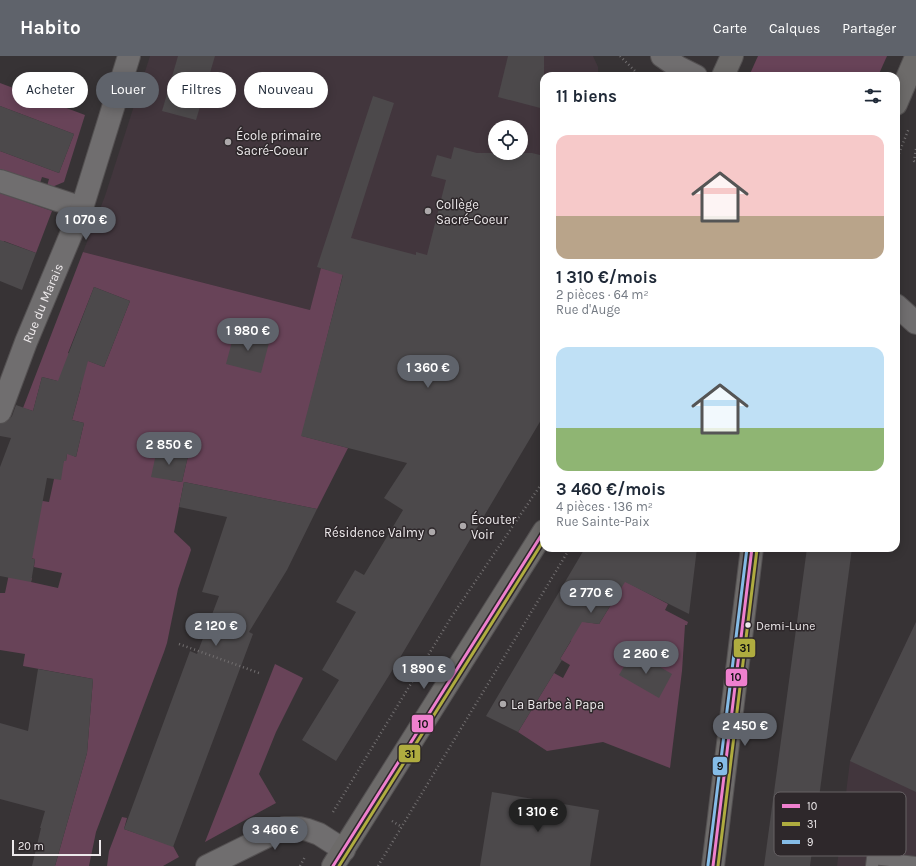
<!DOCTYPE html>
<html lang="fr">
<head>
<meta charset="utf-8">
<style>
  body { margin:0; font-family:Karla,sans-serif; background:#f2f2f3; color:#1f2937; height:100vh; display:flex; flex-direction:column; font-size:15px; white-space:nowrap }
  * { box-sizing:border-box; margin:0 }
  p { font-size:13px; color:#747a83 }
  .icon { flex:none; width:22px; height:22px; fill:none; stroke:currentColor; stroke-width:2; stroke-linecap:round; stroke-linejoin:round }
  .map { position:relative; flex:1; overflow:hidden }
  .side { position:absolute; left:540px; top:16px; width:360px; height:480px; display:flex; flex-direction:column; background:#fff; border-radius:12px; box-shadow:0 2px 10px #0003 }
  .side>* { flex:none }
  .hud { position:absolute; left:12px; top:16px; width:380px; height:36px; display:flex; gap:8px }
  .controls { position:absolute; left:488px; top:64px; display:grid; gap:8px }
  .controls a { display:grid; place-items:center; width:40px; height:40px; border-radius:50%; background:#fff; box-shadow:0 2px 10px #0003; font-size:20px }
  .scale { position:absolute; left:12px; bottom:10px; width:89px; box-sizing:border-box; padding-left:4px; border:2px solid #ede9eb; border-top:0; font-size:11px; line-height:14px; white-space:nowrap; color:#ede9eb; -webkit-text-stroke:3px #2e282b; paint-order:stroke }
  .price { position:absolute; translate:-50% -34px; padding:0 9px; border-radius:14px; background:#5f636b; color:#fff; font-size:13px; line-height:26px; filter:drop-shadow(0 1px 2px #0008) }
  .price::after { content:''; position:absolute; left:50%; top:24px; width:12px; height:9px; margin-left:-6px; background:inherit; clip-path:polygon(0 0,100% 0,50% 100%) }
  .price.active { background:#222; color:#fff }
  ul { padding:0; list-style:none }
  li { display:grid; align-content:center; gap:8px; height:212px; padding:0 16px }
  li span { display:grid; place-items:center; height:124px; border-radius:12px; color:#555 }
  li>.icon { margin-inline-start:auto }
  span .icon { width:72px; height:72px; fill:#fffc; stroke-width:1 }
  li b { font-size:17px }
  h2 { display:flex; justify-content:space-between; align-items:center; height:48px; padding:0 16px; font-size:17px }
  .pill { padding:0 14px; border-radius:18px; background:#fff; box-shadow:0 2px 10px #0003; font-size:14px; line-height:36px }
  .pill.active { background:#5f636b; color:#fff }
  header { display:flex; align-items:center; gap:24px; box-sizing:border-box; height:56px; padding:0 20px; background:#5f636b; color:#fff }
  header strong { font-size:19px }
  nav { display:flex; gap:22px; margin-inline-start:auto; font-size:14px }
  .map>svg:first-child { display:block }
  .built { fill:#42363d; fill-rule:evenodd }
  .green { fill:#684358; fill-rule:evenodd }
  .building { fill:#4c494b }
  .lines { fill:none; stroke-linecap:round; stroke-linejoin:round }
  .service-casing { stroke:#545152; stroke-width:14 }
  .minor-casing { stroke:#545152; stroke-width:24 }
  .tertiary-casing { stroke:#545152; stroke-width:24 }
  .secondary-casing { stroke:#545152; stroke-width:24 }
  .path { stroke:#726f70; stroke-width:2.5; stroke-dasharray:1 3; stroke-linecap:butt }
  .service { stroke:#706e6f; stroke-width:12 }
  .minor { stroke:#706e6f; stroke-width:22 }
  .tertiary { stroke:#706e6f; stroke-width:22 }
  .secondary { stroke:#6d6b6a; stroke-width:22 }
  .bus-1-casing { stroke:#2e282b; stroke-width:6 }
  .bus-2-casing { stroke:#2e282b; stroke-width:6 }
  .bus-3-casing { stroke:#2e282b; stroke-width:6 }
  .bus-1 { stroke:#ef80ce; stroke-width:3 }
  .bus-2 { stroke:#afac3f; stroke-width:3 }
  .bus-3 { stroke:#85bce7; stroke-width:3 }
  .poi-dot { fill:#ada9ab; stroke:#2e282b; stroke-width:1.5 }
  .bus-dot { fill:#ede9eb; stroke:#2e282b; stroke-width:1.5 }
  .labels { text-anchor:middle; stroke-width:3; stroke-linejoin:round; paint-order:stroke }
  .bus-label { font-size:12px; fill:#ede9eb; stroke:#2e282b; text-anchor:start }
  .poi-label { font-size:13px; fill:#ede9eb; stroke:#2e282b; text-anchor:start }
  .street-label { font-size:13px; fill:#ede9eb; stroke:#2e282b }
  .key { fill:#2e282b; stroke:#676265; stroke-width:1 }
  .key-label { font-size:11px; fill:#ede9eb }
  .line-badge { stroke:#2e282b; stroke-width:1.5 }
  .pale-badge-label { font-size:11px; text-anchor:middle; font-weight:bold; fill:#111 }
</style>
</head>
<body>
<header>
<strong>Habito</strong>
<nav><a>Carte</a><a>Calques</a><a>Partager</a></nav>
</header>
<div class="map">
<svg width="916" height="810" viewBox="0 0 916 810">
  <rect width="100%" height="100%" fill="#373335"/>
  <!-- built -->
  <g class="built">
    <path d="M 150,0 L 593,0 L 598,11 L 598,20 L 544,20 L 544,277 L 321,213 L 310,254 L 83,196 L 105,140 ZM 495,71 L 521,71 L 521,97 L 495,97 Z"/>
    <polygon points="916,566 916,810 837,810 850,705"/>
  </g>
  <!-- green -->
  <g class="green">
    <polygon points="758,0 887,0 878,20 749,20"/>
    <polygon points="0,27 85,59 64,126 52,131 47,130 49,123 42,121 40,127 0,113 0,95 59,117 74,78 0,50"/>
    <polygon points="0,137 52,155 36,197 4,185 0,195"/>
    <path d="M 83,196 L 310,254 L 321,212 L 343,218 L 302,380 L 348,392 L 317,453 L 184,426 L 174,476 L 190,491 L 191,494 L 178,533 L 167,587 L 164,596 L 96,776 L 89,810 L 55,810 L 87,697 L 93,623 L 23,610 L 25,598 L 0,594 L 0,537 L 5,537 L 9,518 L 32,522 L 31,526 L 58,532 L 62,517 L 34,511 L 35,503 L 0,496 L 0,438 L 49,446 L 54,423 L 64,405 L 66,405 L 67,397 L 76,401 L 84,367 L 72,364 L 81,331 L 42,321 L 33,355 L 23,352 ZM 94,231 L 130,245 L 104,311 L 68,297 ZM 150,382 L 177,388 L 175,397 L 188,400 L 182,426 L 170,424 L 157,395 L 152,394 L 153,387 L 149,386 Z"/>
    <polygon points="619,522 668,548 665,554 688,566 687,569 685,569 682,615 670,712 603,686 547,695 518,676 554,617 563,622 570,609 560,603 571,585 572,564 599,568 612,547"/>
    <polygon points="275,608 303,622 276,676 259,718 276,747 205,786"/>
    <polygon points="122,761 127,762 124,773 173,790 179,801 163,810 107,810 109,795"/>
  </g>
  <!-- building -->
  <g class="building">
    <polygon points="178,0 215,0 196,64 162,55"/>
    <polygon points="508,0 544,0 544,53 498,41"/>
    <polygon points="373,40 394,47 351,182 416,199 416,196 427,199 446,124 431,120 437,99 451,103 454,91 477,97 532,97 544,100 544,359 398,605 336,705 302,684 339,624 322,614 356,556 336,546 355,514 364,519 403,454 384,442 407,407 301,380 343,219 317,211"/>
    <polygon points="0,50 74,78 59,117 0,95"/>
    <polygon points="0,184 36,197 22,234 0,225"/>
    <polygon points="94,231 130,245 104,311 88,305 72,364 84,367 76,401 67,398 66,405 64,405 61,424 47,422 32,503 35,503 31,526 0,520 0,411 11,382 0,380 0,368 8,365 12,360 16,349 33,355 42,321 58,325"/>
    <polygon points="235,274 270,283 261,317 226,308"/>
    <polygon points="157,393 188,400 182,426 151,421"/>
    <polygon points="184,426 317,453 287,514 249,576 253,578 173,791 124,773 190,595 197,598 219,540 202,536 227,461 179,451"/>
    <polygon points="585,492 697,492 689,558 625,526 599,568 582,566 560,603 562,604 518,676 486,660"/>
    <polygon points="807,492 852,492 810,810 764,810"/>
    <polygon points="916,566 916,736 850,705"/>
    <polygon points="633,595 672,618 659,642 619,619"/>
    <polygon points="38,613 93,623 87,697 55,810 32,810 41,772 40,772 45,755 0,743 0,667 28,675"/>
    <polygon points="492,736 599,754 590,810 480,810"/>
  </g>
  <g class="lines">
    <!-- service casing -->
    <g class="service-casing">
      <polyline id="service" points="872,810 873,802 916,807"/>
    </g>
    <!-- minor casing -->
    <g class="minor-casing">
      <g id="minor">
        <polyline points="662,0 678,11 696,20"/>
        <polyline points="0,125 82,152"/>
        <path id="s1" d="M 0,356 L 26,286 L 82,152 L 129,0"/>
        <polyline points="207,810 284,772 299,772 308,774 319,778 344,794"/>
      </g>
    </g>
    <!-- tertiary casing -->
    <g class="tertiary-casing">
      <polyline id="tertiary" points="896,249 916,267"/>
    </g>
    <!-- secondary casing -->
    <g class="secondary-casing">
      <g id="secondary">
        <polyline points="723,20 732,0"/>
        <polyline points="896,48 916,1"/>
        <polyline points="333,810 544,475"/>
        <polyline points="713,810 752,492"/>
      </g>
    </g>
    <!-- path -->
    <g class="path">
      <polyline points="620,0 637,17"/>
      <polyline points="916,93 914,105 916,106"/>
      <polyline points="896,105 909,72"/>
      <polyline points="179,588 259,617"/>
      <polyline points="333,756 452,560 544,424"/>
      <polyline points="392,765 402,771"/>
      <polyline points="300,810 305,801"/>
      <polyline points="378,810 570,492"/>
    </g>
    <!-- service -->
    <use href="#service" class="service"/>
    <!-- minor -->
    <use href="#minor" class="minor"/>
    <!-- tertiary -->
    <use href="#tertiary" class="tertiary"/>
    <!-- secondary -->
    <use href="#secondary" class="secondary"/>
    <!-- bus-1 casing -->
    <g class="bus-1-casing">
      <g id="bus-1">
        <polyline points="333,810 544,475"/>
        <polyline points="713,810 752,492"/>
      </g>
    </g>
    <!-- bus-2 casing -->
    <g class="bus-2-casing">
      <g id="bus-2">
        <polyline points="339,810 544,484"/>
        <polyline points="718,810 757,493"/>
      </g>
    </g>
    <!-- bus-3 casing -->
    <g class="bus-3-casing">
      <polyline id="bus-3" points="708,809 747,492"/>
    </g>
    <!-- bus-1 -->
    <use href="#bus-1" class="bus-1"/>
    <!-- bus-2 -->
    <use href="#bus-2" class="bus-2"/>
    <!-- bus-3 -->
    <use href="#bus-3" class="bus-3"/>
  </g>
  <!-- markers -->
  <g class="poi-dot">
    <circle cx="228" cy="86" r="4"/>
    <circle cx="428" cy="155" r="4"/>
    <circle cx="463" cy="470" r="4"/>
    <circle cx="432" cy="476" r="4"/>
    <circle cx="503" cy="648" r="4"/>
  </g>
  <circle class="bus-dot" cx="748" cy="569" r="3.5"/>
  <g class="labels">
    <!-- bus labels -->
    <g class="bus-label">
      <text x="756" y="574">Demi-Lune</text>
    </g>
    <!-- poi labels -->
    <g class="poi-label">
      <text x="236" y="84">École primaire<tspan x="236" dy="15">Sacré-Coeur</tspan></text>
      <text x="436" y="153">Collège<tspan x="436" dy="15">Sacré-Coeur</tspan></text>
      <text x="471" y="468">Écouter<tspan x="471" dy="15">Voir</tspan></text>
      <text x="424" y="481" text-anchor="end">Résidence Valmy</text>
      <text x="511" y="653">La Barbe à Papa</text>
    </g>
    <!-- street labels -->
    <g class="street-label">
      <text dy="5" stroke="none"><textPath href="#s1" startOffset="117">Rue du Marais</textPath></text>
    </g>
  </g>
  <!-- legend -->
  <rect x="774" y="736" width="132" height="64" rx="6" class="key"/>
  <rect x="782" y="748" width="18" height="4" fill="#ef80ce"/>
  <rect x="782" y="766" width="18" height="4" fill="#afac3f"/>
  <rect x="782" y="784" width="18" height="4" fill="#85bce7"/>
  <g class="key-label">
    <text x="807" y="754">10</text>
    <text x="807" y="772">31</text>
    <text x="807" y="790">9</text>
  </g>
  <g class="line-badge">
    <rect x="733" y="582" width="23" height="20" rx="4" fill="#afac3f"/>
    <rect x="725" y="612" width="23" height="19" rx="4" fill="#ef80ce"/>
    <rect x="411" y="658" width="23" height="19" rx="4" fill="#ef80ce"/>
    <rect x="398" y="688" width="23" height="19" rx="4" fill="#afac3f"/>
    <rect x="712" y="700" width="16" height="20" rx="4" fill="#85bce7"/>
  </g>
  <g class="pale-badge-label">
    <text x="745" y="596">31</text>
    <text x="736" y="625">10</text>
    <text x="423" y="672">10</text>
    <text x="410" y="702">31</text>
    <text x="720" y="714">9</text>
  </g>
</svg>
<div class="controls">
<a><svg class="icon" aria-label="locate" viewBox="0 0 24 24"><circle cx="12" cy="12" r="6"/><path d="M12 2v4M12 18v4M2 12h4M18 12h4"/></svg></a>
</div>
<div class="scale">20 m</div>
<b class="price" style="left:86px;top:185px">1 070 €</b>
<b class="price" style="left:248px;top:296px">1 980 €</b>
<b class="price" style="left:428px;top:333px">1 360 €</b>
<b class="price" style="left:169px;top:410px">2 850 €</b>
<b class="price" style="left:591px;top:558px">2 770 €</b>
<b class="price" style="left:216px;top:591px">2 120 €</b>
<b class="price" style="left:646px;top:619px">2 260 €</b>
<b class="price" style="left:424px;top:634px">1 890 €</b>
<b class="price" style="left:745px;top:691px">2 450 €</b>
<b class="price active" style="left:538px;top:777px">1 310 €</b>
<b class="price" style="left:275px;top:795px">3 460 €</b>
<div class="hud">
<a class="pill">Acheter</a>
<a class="pill active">Louer</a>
<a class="pill">Filtres</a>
<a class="pill">Nouveau</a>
</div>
<section class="side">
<h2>11 biens<svg class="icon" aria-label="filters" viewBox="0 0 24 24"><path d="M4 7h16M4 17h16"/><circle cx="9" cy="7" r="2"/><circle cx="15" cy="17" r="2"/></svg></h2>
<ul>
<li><span style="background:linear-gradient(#f6c9c9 65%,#b9a48a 0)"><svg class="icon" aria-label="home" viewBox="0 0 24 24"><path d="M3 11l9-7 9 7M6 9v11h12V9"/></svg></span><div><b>1 310 €/mois</b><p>2 pièces · 64 m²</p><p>Rue d'Auge</p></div></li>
<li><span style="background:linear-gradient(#bfe0f5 65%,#8fb573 0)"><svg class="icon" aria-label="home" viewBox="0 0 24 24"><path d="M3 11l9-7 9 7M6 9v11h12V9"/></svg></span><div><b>3 460 €/mois</b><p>4 pièces · 136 m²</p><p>Rue Sainte-Paix</p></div></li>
</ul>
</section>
</div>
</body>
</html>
